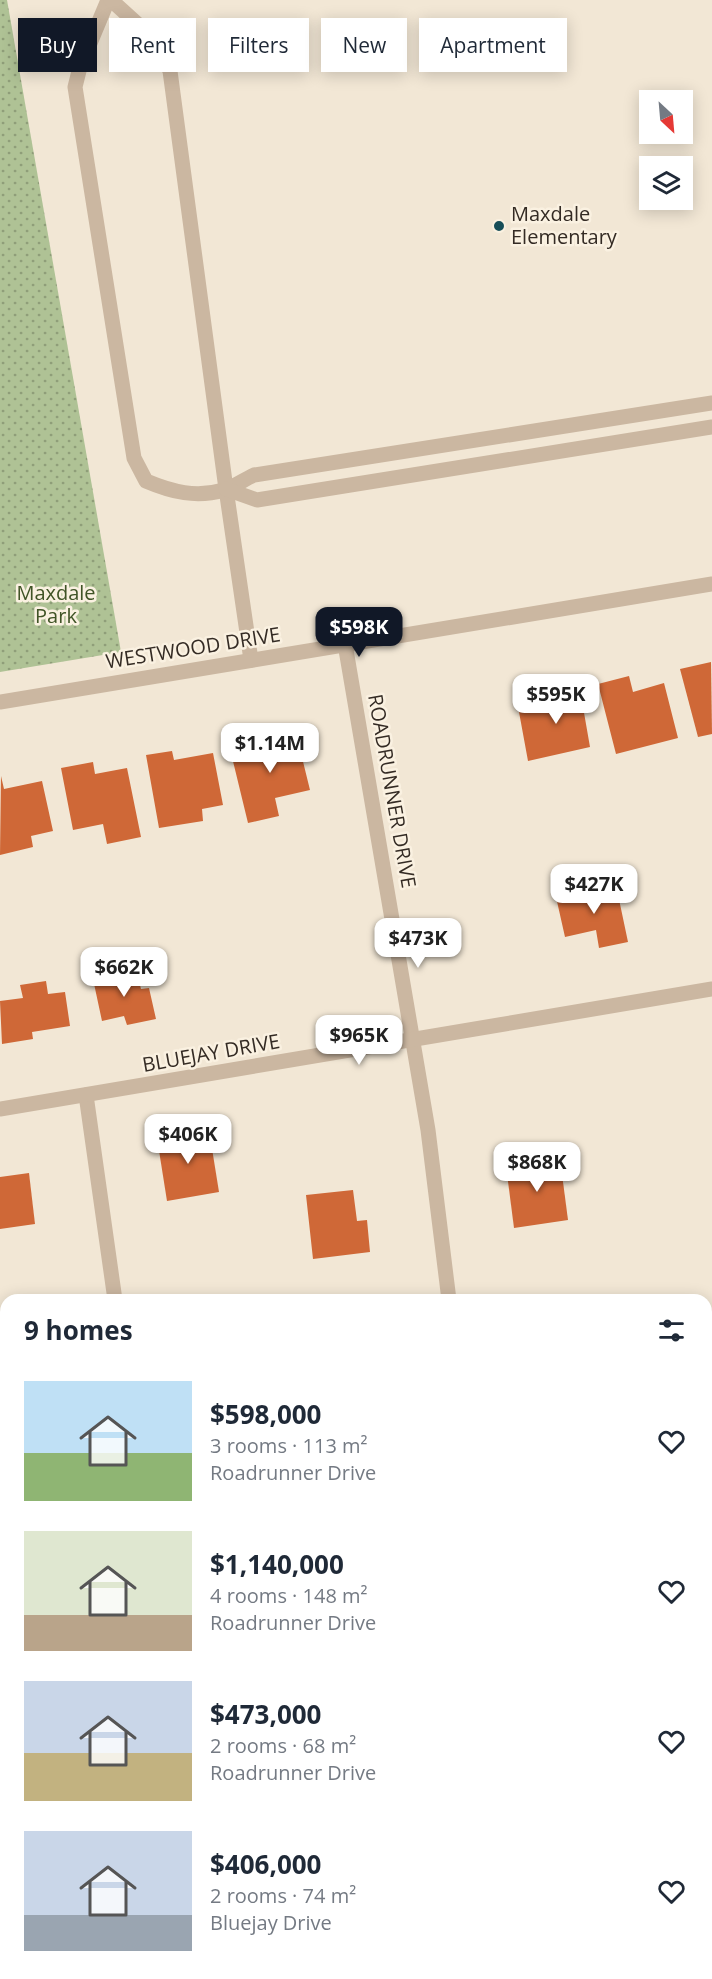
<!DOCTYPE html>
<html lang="en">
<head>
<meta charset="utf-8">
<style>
  body { margin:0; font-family:"Open Sans",sans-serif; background:#f2f2f3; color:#1f2937; height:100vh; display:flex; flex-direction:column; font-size:22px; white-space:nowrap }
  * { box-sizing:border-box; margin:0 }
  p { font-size:20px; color:#747a83 }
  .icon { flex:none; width:33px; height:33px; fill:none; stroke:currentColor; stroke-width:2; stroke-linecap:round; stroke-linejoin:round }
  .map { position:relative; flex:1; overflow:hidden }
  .details { position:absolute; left:0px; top:1294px; width:712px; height:686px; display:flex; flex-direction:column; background:#fff; border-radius:18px 18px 0 0; box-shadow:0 3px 15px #0003 }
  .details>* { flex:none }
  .top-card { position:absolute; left:18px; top:18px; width:676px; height:54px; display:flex; gap:12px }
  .needle { width:39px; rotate:154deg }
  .tools { position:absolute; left:639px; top:90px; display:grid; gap:12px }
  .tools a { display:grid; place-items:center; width:54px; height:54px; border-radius:0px; background:#fff; box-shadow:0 3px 15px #0003; font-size:30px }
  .price { position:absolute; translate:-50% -51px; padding:0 14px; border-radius:12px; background:#fff; color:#222; font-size:20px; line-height:39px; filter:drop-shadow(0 2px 3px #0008) }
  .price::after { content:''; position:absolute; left:50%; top:36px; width:18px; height:14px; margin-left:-9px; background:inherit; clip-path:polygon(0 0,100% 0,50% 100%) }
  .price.current { background:#111827; color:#fff }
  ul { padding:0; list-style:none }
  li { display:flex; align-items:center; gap:18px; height:150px; padding:0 24px }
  li span { display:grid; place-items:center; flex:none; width:168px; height:120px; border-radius:0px; color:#555 }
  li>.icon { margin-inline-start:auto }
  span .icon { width:72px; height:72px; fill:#fffc; stroke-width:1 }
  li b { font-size:26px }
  h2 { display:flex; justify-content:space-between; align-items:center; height:72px; padding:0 24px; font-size:26px }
  .pill { padding:0 21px; border-radius:0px; background:#fff; box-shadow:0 3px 15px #0003; font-size:21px; line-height:54px }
  .pill.current { background:#111827; color:#fff }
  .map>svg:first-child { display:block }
  .green { fill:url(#green-dots) }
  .building { fill:#cf6837 }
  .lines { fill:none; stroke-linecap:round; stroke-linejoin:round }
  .minor { stroke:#cbb7a1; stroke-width:15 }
  .poi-dot { fill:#174e58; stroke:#faf1e1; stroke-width:2 }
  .labels { text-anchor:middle; stroke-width:5; stroke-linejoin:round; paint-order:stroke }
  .poi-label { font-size:20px; fill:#342b24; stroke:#faf1e1; text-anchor:start }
  .park-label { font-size:20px; fill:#405426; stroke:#faf1e1 }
  .street-label { font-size:20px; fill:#342b24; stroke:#faf1e1 }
</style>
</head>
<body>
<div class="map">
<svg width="712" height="1979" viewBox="0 0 712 1979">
  <defs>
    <pattern id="green-dots" width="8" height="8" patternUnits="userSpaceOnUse" patternTransform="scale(1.5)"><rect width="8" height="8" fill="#afc295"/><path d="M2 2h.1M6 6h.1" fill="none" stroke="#8f9e79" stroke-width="1.8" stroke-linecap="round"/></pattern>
  </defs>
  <rect width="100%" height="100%" fill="#f2e7d5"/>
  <!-- green -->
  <polygon class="green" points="0,0 7,0 121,652 0,672"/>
  <!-- building -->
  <g class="building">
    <polygon points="711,662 712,734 698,737 680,669"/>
    <polygon points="629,676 633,692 664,683 678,738 616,754 598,684"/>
    <polygon points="579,684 590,747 528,761 519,712 553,706 550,689"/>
    <polygon points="295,729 310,790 275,798 279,816 248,823 231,753 267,744 265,736"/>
    <polygon points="172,751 174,760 213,753 223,805 202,809 203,821 159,828 146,755"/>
    <polygon points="93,762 95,774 127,768 141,837 107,844 103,824 73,830 61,768"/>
    <polygon points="1,776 4,789 42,781 53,831 31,836 33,847 0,855"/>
    <polygon points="616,885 628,942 599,948 596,930 565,937 556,897"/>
    <polygon points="136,969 141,989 149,988 156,1019 127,1025 124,1016 102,1021 93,979"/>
    <polygon points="46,981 48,994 65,992 70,1026 32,1032 33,1039 2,1044 0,1001 23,998 20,985"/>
    <polygon points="209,1130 219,1192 167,1201 157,1138"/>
    <polygon points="560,1159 568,1220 514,1228 506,1166"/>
    <polygon points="29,1173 35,1224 0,1229 0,1177"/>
    <polygon points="353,1190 357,1221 367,1220 370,1252 313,1259 306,1195"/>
    <polygon points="6,1329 6,1387 0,1388 0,1330"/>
  </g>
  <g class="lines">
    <!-- minor -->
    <g class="minor">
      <path d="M 108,0 L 80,67 L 75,87 L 134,458 L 146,481 C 172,492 196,498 224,490 C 234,487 245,479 254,475 L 712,403"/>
      <polyline points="111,0 154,39 170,71 226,489 251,660"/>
      <polyline points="226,489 257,500 712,427"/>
      <polyline points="345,644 428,1130 449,1300"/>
      <polyline points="0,702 712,584"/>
      <polyline points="86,1095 115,1300"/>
      <polyline points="0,1109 712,989"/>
      <polyline points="706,1591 712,1590"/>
      <polyline points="0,1686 6,1685"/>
      <polyline points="706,1933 712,1933"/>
      <polyline points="582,1974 582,1979"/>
      <polyline points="354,1979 393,1974"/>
    </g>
  </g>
  <!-- markers -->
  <circle class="poi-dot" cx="499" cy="226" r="6"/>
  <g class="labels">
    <!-- poi labels -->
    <g class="poi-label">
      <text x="511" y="221">Maxdale<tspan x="511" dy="23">Elementary</tspan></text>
    </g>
    <!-- park labels -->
    <g class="park-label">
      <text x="56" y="600">Maxdale<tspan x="56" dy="23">Park</tspan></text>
    </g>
    <!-- street labels -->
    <g class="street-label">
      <text transform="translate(193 648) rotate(-9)" y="7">WESTWOOD DRIVE</text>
      <text transform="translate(392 791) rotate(80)" y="7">ROADRUNNER DRIVE</text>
      <text transform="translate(211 1053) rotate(-10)" y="7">BLUEJAY DRIVE</text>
    </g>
  </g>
</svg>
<div class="tools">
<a><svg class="needle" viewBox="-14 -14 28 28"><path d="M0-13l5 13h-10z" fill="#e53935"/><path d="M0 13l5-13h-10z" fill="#747a83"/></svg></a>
<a><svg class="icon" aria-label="layers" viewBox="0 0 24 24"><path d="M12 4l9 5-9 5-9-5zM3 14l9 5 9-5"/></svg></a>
</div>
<b class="price current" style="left:359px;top:658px">$598K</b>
<b class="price" style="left:556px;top:725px">$595K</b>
<b class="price" style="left:270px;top:774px">$1.14M</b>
<b class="price" style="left:594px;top:915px">$427K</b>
<b class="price" style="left:418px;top:969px">$473K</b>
<b class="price" style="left:124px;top:998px">$662K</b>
<b class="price" style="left:359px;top:1066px">$965K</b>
<b class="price" style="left:188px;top:1165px">$406K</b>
<b class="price" style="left:537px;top:1193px">$868K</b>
<div class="top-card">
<a class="pill current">Buy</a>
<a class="pill">Rent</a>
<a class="pill">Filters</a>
<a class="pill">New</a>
<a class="pill">Apartment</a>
</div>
<section class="details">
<h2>9 homes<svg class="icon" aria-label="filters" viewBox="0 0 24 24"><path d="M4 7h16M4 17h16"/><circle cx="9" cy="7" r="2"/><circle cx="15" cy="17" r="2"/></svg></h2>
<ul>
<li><span style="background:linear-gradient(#bfe0f5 60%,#8fb573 0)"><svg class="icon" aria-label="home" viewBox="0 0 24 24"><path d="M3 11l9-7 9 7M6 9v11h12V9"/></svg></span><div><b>$598,000</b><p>3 rooms · 113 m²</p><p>Roadrunner Drive</p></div><svg class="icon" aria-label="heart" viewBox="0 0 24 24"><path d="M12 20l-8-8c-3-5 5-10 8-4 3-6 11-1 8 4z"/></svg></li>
<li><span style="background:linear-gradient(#dfe7d0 70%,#b9a48a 0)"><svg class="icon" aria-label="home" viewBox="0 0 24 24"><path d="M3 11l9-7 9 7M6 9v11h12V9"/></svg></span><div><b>$1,140,000</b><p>4 rooms · 148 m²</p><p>Roadrunner Drive</p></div><svg class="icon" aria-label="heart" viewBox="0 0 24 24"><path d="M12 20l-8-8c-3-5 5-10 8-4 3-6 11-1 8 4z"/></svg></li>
<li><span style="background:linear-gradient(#c9d6e8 60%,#c2b280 0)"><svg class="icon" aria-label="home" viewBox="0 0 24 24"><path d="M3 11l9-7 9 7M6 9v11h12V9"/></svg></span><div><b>$473,000</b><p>2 rooms · 68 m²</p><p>Roadrunner Drive</p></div><svg class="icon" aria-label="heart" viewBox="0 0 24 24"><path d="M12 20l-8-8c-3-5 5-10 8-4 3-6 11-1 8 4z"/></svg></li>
<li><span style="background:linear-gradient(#c9d6e8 70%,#9aa5b1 0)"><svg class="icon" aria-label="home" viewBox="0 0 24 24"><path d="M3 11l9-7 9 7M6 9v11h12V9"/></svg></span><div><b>$406,000</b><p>2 rooms · 74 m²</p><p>Bluejay Drive</p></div><svg class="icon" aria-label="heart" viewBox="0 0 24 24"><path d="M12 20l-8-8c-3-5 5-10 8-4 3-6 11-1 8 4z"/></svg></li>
</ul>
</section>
</div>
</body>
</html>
